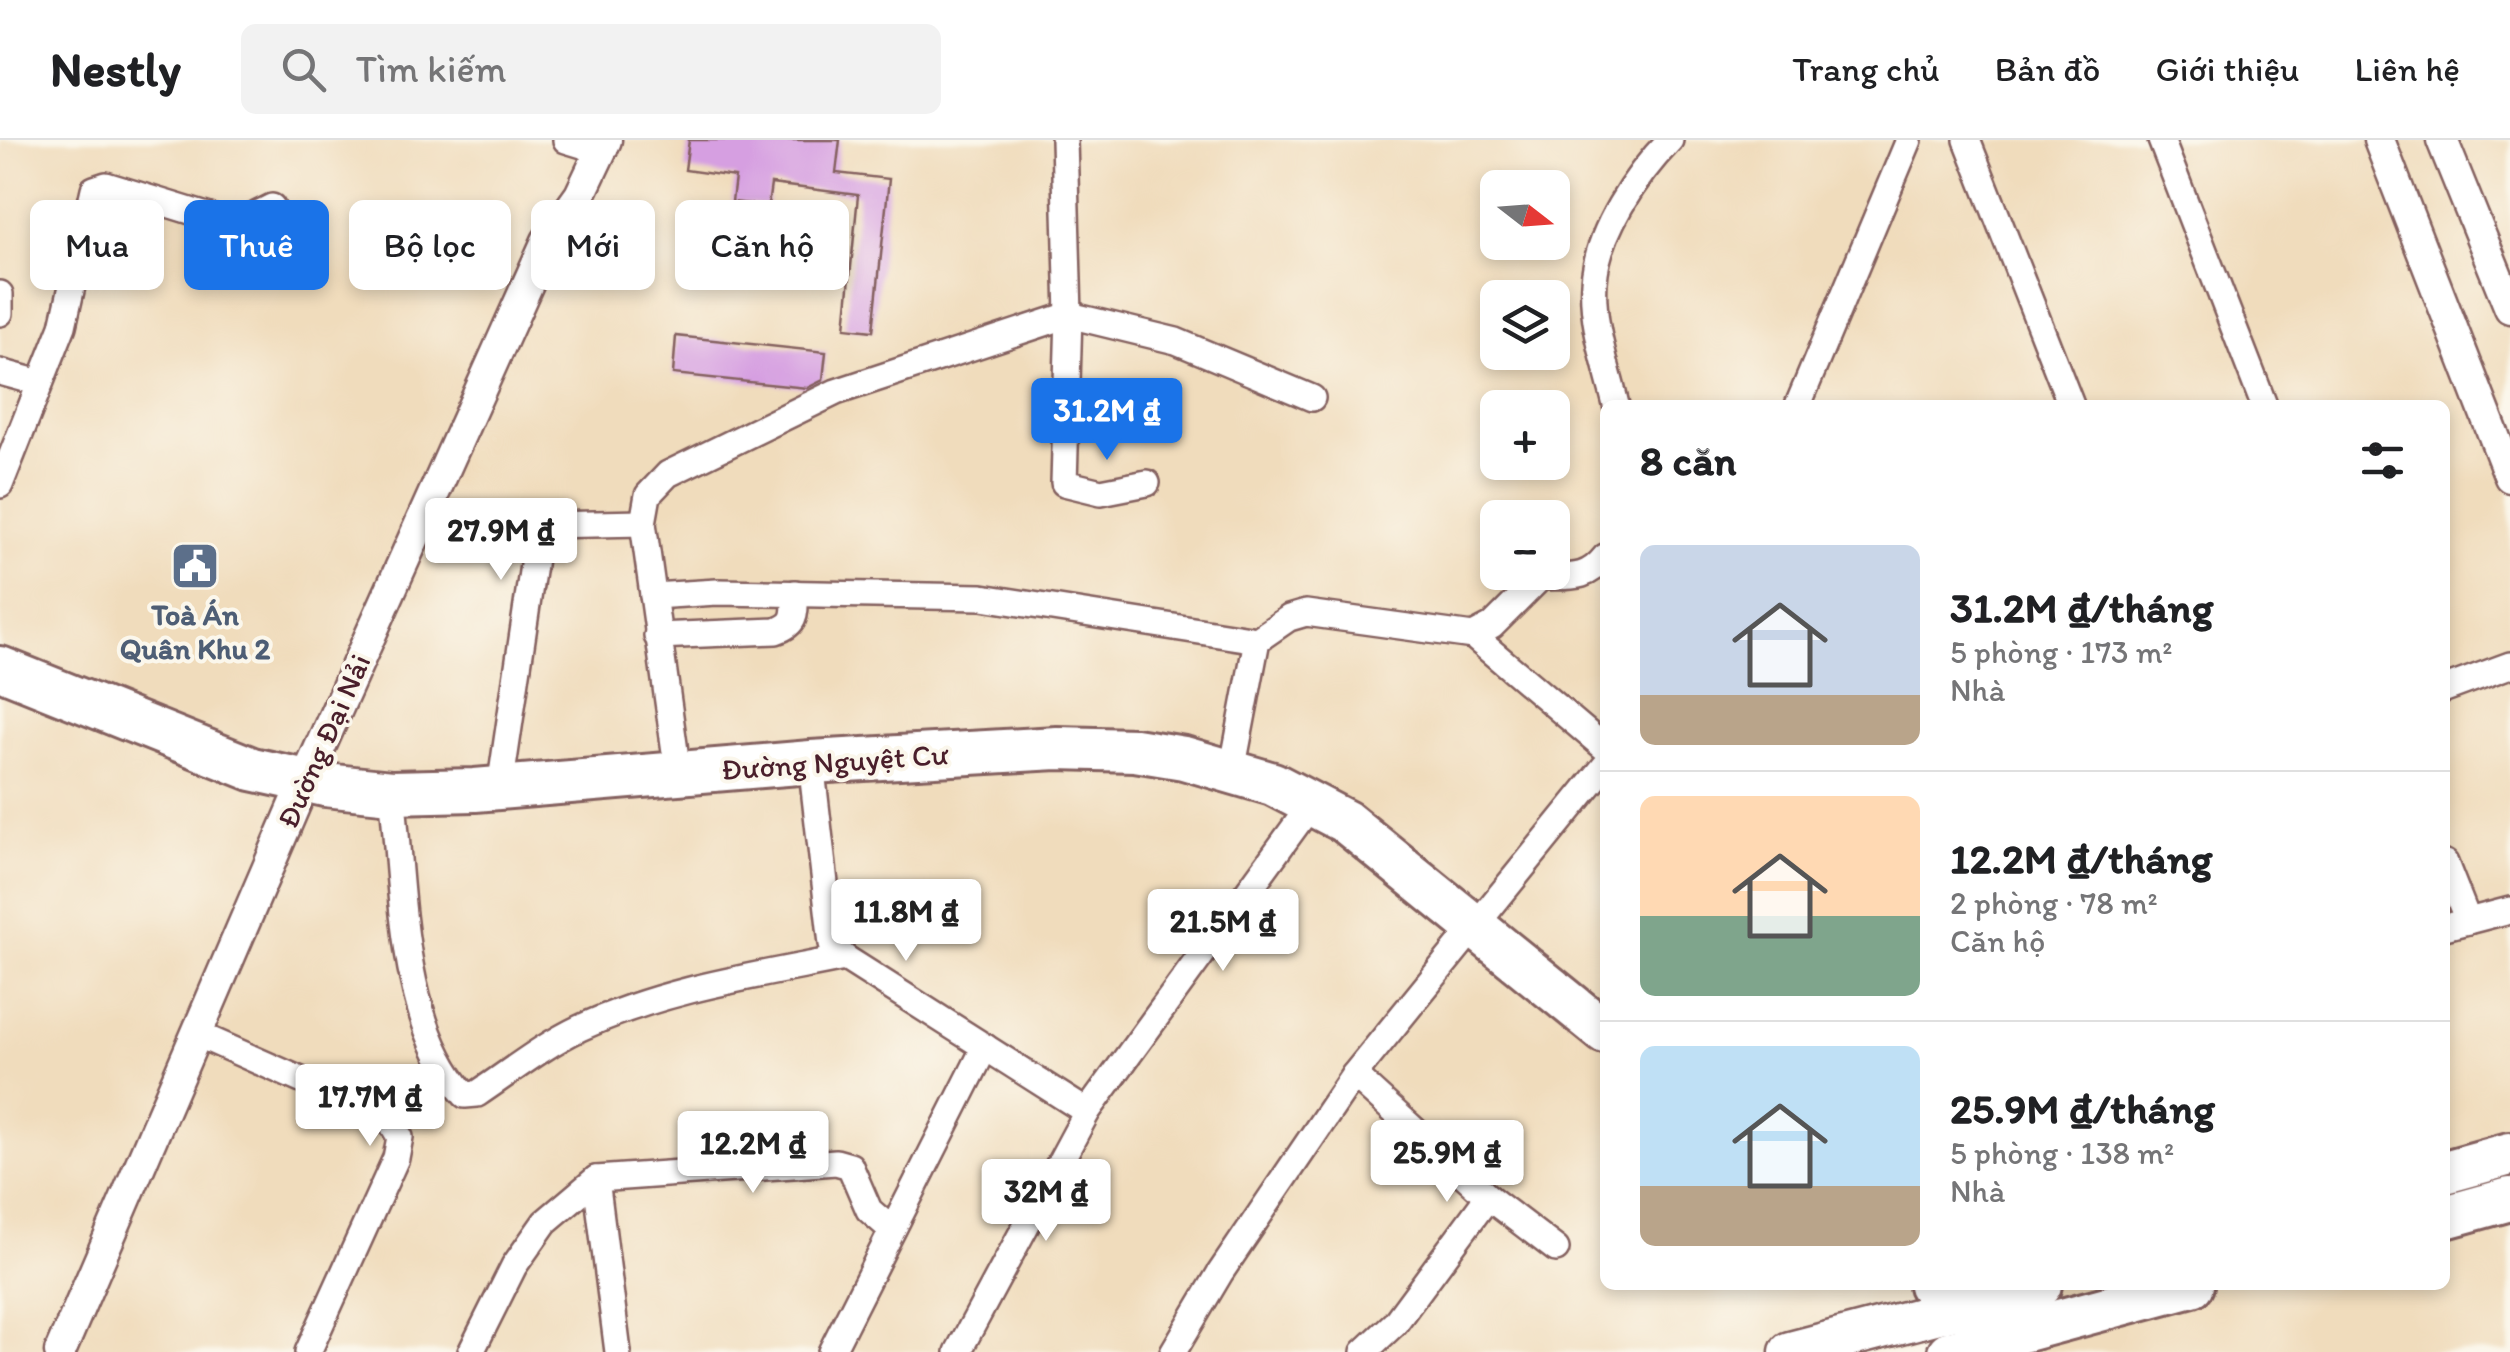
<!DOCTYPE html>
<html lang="vi">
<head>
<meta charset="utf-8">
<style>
  body { margin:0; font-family:Itim,sans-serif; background:#f2f2f2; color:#202124; height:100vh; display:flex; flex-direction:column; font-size:38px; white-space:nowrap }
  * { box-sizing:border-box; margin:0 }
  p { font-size:32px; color:#757577 }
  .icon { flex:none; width:55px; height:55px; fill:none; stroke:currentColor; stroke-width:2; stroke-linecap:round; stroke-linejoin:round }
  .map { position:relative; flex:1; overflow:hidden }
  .drawer { position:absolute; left:1600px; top:260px; width:850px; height:890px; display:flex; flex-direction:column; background:#fff; border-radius:15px; box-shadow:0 5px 15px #0003 }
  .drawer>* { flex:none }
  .banner { position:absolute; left:30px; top:60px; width:950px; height:90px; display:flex; gap:20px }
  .needle { width:65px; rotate:107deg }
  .fabs { position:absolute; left:1480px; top:30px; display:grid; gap:20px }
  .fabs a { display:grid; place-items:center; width:90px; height:90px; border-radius:15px; background:#fff; box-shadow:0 5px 15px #0003; font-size:50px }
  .price { position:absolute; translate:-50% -85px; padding:0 22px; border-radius:10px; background:#fff; color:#222; font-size:32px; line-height:65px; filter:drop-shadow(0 2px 5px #0008) }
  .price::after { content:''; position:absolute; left:50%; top:60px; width:30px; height:22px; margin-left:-15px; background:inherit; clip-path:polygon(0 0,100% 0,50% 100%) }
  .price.selected { background:#1a73e8; color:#fff }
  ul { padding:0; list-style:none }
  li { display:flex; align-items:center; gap:30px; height:250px; padding:0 40px }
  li+li { border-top:2px solid #e0e0e0 }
  li span { display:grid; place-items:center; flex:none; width:280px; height:200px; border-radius:15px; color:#555 }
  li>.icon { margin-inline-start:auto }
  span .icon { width:120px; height:120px; fill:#fffc; stroke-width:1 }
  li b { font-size:42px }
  h2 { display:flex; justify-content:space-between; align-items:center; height:120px; padding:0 40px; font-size:42px }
  .chip { padding:0 35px; border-radius:15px; background:#fff; box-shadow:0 5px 15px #0003; font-size:35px; line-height:90px }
  .chip.selected { background:#1a73e8; color:#fff }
  header { display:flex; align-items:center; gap:60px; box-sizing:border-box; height:140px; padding:0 50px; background:#fff; border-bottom:2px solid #e0e0e0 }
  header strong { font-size:48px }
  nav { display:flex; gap:55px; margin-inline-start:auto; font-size:35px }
  .search { width:700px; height:90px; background:#f2f2f2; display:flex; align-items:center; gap:25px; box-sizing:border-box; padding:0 35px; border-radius:15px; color:#757577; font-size:38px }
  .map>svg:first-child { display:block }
  .building { fill:#d69fe1 }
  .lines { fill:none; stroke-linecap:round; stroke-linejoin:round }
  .minor-casing { stroke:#84615e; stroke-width:30 }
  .tertiary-casing { stroke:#84615e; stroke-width:35 }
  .primary-casing { stroke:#84615e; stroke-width:45 }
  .trunk-casing { stroke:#84615e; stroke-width:48 }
  .minor { stroke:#fff; stroke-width:25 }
  .tertiary { stroke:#fff; stroke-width:30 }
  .primary { stroke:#fff; stroke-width:40 }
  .trunk { stroke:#fff; stroke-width:42 }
  .labels { text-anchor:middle; stroke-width:8; stroke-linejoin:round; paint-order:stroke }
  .service-label { font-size:30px; font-weight:bold; fill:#4e5e75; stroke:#fbf7ec }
  .street-label { font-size:30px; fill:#4a1f2b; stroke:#fbf7ec }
</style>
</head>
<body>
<header>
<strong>Nestly</strong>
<div class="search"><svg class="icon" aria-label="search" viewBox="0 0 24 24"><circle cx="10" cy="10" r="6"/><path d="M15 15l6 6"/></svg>Tìm kiếm</div>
<nav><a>Trang chủ</a><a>Bản đồ</a><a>Giới thiệu</a><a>Liên hệ</a></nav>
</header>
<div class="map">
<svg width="2510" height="1212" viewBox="0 0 2510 1212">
  <rect width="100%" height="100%" fill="#fbf7ec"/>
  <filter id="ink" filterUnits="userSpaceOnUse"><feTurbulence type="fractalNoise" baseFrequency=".01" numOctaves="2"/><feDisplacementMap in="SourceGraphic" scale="20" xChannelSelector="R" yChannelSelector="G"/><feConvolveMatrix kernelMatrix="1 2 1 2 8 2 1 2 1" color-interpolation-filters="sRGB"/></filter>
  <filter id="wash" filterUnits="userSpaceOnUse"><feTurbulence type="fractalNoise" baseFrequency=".0048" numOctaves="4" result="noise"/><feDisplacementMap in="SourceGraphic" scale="40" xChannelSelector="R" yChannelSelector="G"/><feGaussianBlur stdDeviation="2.25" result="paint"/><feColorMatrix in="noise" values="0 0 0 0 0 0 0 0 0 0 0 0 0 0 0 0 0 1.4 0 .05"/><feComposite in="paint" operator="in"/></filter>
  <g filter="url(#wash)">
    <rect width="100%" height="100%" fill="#f0dcbc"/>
    <g id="blocks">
      <!-- building -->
      <g class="building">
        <polygon points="689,0 840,0 836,33 889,39 873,191 845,188 858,55 771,44 768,66 732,62 735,37 685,30"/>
        <polygon points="676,196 826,212 823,240 807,248 673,234"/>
      </g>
    </g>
  </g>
  <g filter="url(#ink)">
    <use href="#blocks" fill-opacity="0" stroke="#84615e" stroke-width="2.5"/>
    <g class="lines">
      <!-- minor casing -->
      <g class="minor-casing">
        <g id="minor">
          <polyline points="566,0 602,11"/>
          <polyline points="1064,0 1069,175 1064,343 1101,352 1147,343"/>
          <polyline points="1967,0 2071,265"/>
          <polyline points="2161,0 2264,265"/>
          <polyline points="0,154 0,173"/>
          <polyline points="0,232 40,243"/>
          <path d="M 1616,265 C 1607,227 1591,182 1594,142 C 1597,92 1636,35 1670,0"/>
          <polyline points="1798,265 1909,0"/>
          <polyline points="0,345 63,186 94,49 106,45 236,85 272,67"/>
          <polyline points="653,456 717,452 982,457 1257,500"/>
          <path d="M 657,496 L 776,491 C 797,484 795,474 795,453"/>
          <path d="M 1473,496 L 1492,486 L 1541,437 C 1569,436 1586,441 1605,417"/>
          <polyline points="2445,549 2510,525"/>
          <polyline points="811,622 832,804 845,818 1087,972"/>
          <polyline points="1232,631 1257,500 1289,478 1306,473 1473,496 1605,608"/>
          <polyline points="678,633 643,383 648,355 668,334 836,252 1069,175 1176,201 1312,258"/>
          <polyline points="500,648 538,391 546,385 643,383"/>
          <path d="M 392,652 C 403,746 399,881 465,955 L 477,954 C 510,932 544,905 580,888 C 664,849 755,836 845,818"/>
          <polyline points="2445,723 2468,781"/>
          <polyline points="2445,787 2510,770"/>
          <polyline points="197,894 389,979 400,997 396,1018 308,1212"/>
          <polyline points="1354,935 1488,1057 1395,1183 1364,1212"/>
          <polyline points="596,1039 618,1212"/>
          <polyline points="1488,1057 1556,1109"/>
          <polyline points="471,1212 514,1126 545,1082 596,1039 836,1022 850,1026 869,1070 892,1090"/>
          <polyline points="831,1212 985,907"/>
          <polyline points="958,1212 1087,972 1313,662"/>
          <polyline points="1173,1212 1220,1133 1354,935 1605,626"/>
        </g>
      </g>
      <!-- tertiary casing -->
      <g class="tertiary-casing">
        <g id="tertiary">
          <polyline points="2379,0 2510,337"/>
          <polyline points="2442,0 2510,168"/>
          <polyline points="60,1212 305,641 547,101 580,55 606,0"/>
        </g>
      </g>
      <!-- primary casing -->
      <g class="primary-casing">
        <g id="primary">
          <polyline points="1790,1212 1962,1167"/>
          <polyline points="1948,1212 2003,1196"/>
        </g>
      </g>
      <!-- trunk casing -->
      <g class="trunk-casing">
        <g id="trunk">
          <polyline points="0,528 252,629 325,645 392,652 475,650 811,622 1057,608 1135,610 1184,618 1273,644 1346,682 1605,892"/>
          <polyline points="2445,1032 2510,1014"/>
          <polyline points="2445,1077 2510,1059"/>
          <polyline points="1930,1145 2003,1196 2192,1145"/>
          <polyline points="1962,1167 2040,1145"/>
        </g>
      </g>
      <!-- minor -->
      <use href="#minor" class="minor"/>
      <!-- tertiary -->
      <use href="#tertiary" class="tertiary"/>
      <!-- primary -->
      <use href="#primary" class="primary"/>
      <!-- trunk -->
      <use href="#trunk" class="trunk"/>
    </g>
  </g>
  <!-- icons -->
  <defs>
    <g id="civic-square" transform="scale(2.5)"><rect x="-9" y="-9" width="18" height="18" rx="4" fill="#5c6f8a" stroke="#fbf7ec"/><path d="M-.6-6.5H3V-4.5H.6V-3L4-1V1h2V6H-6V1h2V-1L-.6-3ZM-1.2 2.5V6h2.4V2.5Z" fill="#fff"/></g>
  </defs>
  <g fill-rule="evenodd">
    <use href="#civic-square" x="195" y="426"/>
  </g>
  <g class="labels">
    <!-- service labels -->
    <g class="service-label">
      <text x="195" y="485">Toà Án<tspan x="195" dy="34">Quân Khu 2</tspan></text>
    </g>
    <!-- street labels -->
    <g class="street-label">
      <text transform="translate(324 601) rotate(-66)" y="10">Đường Đại Nải</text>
      <text transform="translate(835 622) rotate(-4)" y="10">Đường Nguyệt Cư</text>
    </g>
  </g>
</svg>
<div class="fabs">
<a><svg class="needle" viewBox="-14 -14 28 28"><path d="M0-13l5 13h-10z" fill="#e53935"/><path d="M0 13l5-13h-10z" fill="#757577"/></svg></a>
<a><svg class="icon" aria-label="layers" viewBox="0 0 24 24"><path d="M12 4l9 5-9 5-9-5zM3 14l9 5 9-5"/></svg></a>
<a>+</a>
<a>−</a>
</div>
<b class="price selected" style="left:1107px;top:323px">31.2M ₫</b>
<b class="price" style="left:501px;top:443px">27.9M ₫</b>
<b class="price" style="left:906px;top:824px">11.8M ₫</b>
<b class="price" style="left:1223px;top:834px">21.5M ₫</b>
<b class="price" style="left:370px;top:1009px">17.7M ₫</b>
<b class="price" style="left:753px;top:1056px">12.2M ₫</b>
<b class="price" style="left:1447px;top:1065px">25.9M ₫</b>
<b class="price" style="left:1046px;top:1104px">32M ₫</b>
<div class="banner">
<a class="chip">Mua</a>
<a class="chip selected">Thuê</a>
<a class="chip">Bộ lọc</a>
<a class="chip">Mới</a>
<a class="chip">Căn hộ</a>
</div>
<section class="drawer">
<h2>8 căn<svg class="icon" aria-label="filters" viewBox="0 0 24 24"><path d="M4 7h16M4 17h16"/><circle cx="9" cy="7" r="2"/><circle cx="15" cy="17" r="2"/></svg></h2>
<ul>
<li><span style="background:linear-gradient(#c9d6e8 75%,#b9a48a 0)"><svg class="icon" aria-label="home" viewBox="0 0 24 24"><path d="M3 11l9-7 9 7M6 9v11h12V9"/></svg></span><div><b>31.2M ₫/tháng</b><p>5 phòng · 173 m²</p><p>Nhà</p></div></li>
<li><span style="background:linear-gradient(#ffd9b3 60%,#7fa58c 0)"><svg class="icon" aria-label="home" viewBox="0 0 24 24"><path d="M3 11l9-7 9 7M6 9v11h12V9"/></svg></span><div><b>12.2M ₫/tháng</b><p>2 phòng · 78 m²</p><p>Căn hộ</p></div></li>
<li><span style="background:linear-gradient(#bfe0f5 70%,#b9a48a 0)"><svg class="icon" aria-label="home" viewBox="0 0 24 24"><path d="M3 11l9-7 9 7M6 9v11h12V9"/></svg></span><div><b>25.9M ₫/tháng</b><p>5 phòng · 138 m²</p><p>Nhà</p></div></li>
</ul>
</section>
</div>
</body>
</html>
